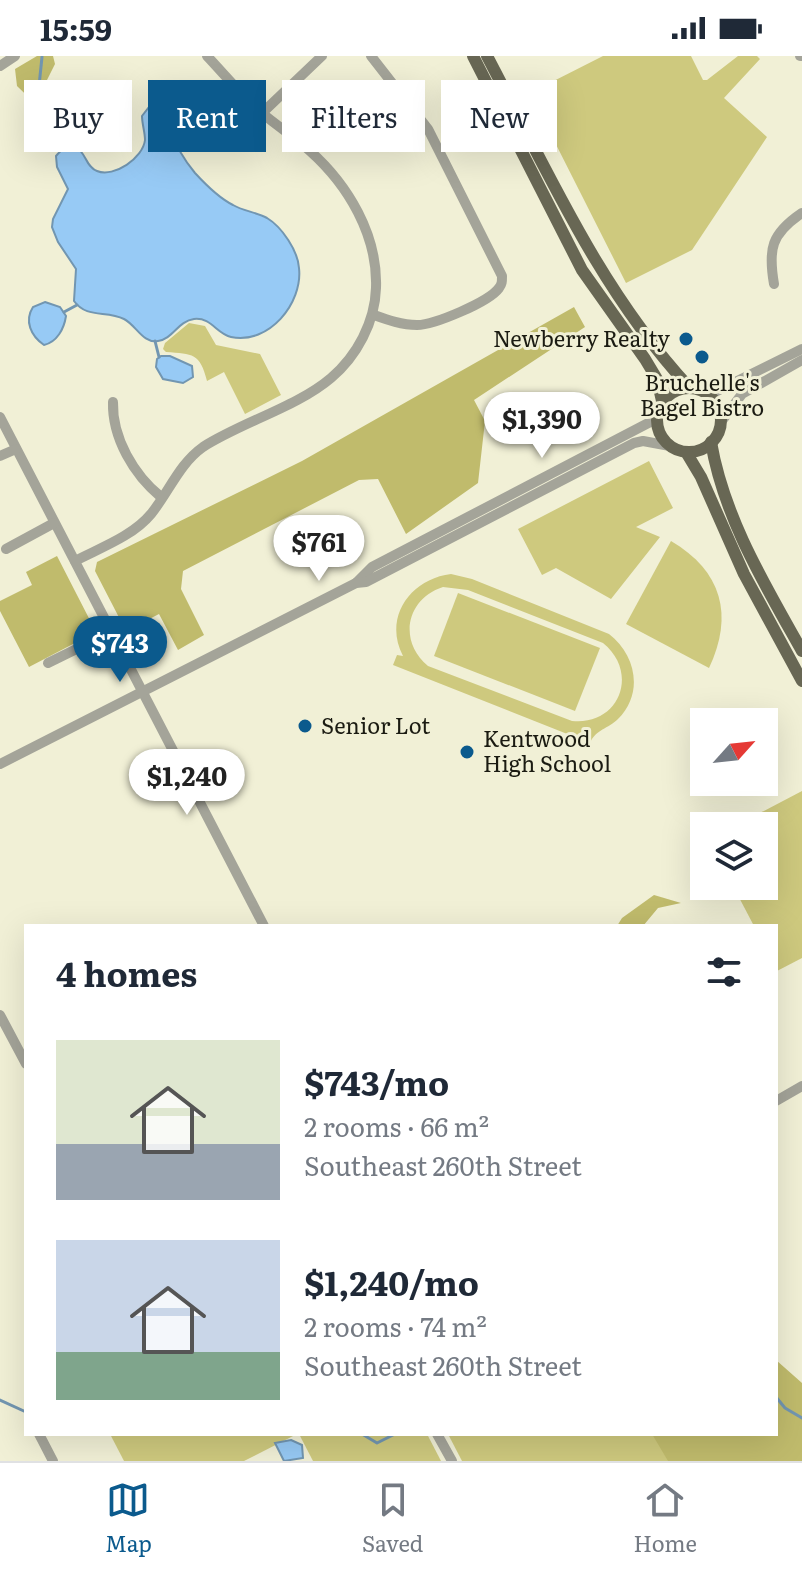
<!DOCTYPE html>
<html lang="en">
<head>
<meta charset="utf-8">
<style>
  body { margin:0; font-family:Literata,serif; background:#f2f2f3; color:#1f2937; height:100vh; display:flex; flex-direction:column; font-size:30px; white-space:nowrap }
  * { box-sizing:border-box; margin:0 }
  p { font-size:26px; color:#747a83 }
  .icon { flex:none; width:44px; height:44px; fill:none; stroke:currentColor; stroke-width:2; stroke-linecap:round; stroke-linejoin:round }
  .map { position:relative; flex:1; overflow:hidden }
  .panel { position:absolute; left:24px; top:868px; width:754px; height:512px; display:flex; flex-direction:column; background:#fff; border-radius:0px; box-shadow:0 8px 32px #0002 }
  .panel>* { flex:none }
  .hud { position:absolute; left:24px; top:24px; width:754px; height:72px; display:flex; gap:16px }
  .needle { width:52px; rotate:63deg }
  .tools { position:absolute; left:690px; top:652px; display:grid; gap:16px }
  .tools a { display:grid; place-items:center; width:88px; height:88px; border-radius:0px; background:#fff; box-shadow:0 8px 32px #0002; font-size:40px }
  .price { position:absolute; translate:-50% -68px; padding:0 18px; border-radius:28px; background:#fff; color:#222; font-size:26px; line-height:52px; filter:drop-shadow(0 2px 4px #0008) }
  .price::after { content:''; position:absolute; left:50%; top:48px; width:24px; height:18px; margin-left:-12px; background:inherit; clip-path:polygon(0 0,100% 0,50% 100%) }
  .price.active { background:#0b5a8d; color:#fff }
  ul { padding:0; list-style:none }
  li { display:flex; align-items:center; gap:24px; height:200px; padding:0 32px }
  li span { display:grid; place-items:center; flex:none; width:224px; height:160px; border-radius:0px; color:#555 }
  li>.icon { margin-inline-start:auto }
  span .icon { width:96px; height:96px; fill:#fffc; stroke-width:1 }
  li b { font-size:34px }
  h2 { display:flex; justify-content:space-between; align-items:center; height:96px; padding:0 32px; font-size:34px }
  .pill { padding:0 28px; border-radius:0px; background:#fff; box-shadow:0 8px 32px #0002; font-size:28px; line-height:72px }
  .pill.active { background:#0b5a8d; color:#fff }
  .status { display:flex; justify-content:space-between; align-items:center; height:56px; padding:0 40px; background:#fff; direction:ltr }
  .status svg { height:22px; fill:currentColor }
  .tab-bar { display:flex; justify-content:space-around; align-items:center; height:112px; border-top:2px solid #e0e1e3; background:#fff; font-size:22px; color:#747a83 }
  .tab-bar a { display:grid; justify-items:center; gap:4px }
  .tab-bar .active { color:#0b5a8d }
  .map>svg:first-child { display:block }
  .green { fill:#cec97e; fill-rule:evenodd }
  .forest { fill:#c0bb6c }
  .water { fill:#97caf5; stroke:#7296b1; stroke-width:2 }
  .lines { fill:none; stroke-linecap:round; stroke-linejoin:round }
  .stream { stroke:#7296b1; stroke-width:3 }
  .minor { stroke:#a4a499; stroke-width:10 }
  .major { stroke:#686754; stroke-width:12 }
  .poi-dot { fill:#0b5a8d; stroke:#f1f0d6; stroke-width:3 }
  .labels { text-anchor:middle; stroke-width:6; stroke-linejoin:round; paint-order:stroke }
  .poi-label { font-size:22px; fill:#1b1b12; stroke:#f1f0d6; text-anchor:start }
</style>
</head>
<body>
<div class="status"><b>15:59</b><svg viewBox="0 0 49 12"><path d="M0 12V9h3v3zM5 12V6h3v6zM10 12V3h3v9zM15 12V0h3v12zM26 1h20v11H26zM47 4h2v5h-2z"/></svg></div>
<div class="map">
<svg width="802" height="1405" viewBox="0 0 802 1405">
  <rect width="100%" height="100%" fill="#f1f0d6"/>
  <!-- green -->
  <g class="green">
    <polygon points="603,0 691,0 703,24 707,24 738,0 757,0 760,3 724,42 767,81 692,194 626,227 530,37"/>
    <path d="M 189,267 L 205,270 L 216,289 L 260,298 L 281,339 L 245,358 L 224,316 L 207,325 C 200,297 193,298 166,296 L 163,293 L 165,287 Z"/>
    <polygon points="649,405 673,452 636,471 660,481 611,543 556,512 542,519 518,473"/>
    <path d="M 671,485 C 722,515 734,559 709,612 L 626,568 Z"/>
    <path d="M 451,518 L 472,523 L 609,578 C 636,599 644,637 618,663 C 608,673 596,673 590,687 L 393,609 L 397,599 L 403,600 C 383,562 410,523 451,518 ZM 443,531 L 468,534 L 603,587 C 640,617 619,670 572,665 L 428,610 C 398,585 406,543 443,531 Z"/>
    <polygon points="458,537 600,592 575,655 434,600"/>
    <polygon points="802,735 802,902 777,915 776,870 754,870 733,830 764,830 764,770 735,770"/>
    <polygon points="110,1378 297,1378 244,1405 124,1405"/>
    <polygon points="299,1378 427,1378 441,1405 313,1405"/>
    <polygon points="448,1378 720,1378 670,1405 462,1405"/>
  </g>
  <!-- forest -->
  <g class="forest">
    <polygon points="37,0 53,0 55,8 47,24 62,41 66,55 51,63 17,30 15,13"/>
    <polygon points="574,251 585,271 474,344 485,365 478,427 406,478 378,423 359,424 183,515 181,533 204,579 178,594 159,558 126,575 95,515 97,506 302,405"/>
    <polygon points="57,500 96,576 29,611 0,555 0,545 32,529 26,516"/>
    <polygon points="654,839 681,847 658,852 643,870 617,870 622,862"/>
    <polygon points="776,1304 802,1327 802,1405 668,1405 652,1378 776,1378"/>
  </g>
  <!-- water -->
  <g class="water">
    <path d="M 149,51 C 154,51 156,50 161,53 C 167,59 168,68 171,75 C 176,90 185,105 195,117 C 206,129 219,142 233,149 C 243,155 256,156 267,162 C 282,171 298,195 299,212 C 303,247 269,289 231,281 C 217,278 211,261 194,263 C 178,265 173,283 158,285 C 143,288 136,269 124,263 C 106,254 87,263 74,245 L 76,213 L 58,186 L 52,171 L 53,163 L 68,133 L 57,111 L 56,100 C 61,94 68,87 77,92 C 86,97 86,111 97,115 C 114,122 143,102 145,84 C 145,76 142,68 142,60 Z"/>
    <path d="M 45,246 L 60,251 L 66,260 C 64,273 57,286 44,289 C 31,280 24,265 33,251 Z"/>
    <polygon points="161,300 170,300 192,310 193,321 183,327 163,323 156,311 157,303"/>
    <polygon points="291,1384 302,1389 303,1402 284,1405 275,1387"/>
  </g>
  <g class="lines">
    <!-- stream -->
    <g class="stream">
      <polyline points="42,1 39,30 59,58"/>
      <polyline points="64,256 77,249"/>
      <polyline points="155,285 159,301"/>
      <polyline points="776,1341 785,1352 802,1362"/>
      <polyline points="0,1344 26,1356"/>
      <polyline points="362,1378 377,1387 395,1378"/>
    </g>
    <!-- minor -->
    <g class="minor">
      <path d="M 371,0 L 428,73 L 502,220 C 502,226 502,228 499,232 C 489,246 434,269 417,269 C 402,269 388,264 374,259"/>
      <polyline points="800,0 802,0"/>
      <polyline points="0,10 15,0"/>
      <polyline points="262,57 322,0"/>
      <path d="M 774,228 C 768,193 771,178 802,157"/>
      <polyline points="709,339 802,293"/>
      <path d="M 113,346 C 112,382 134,419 161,441"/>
      <polyline points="0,361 264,870"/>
      <polyline points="721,366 742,338 802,304"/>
      <polyline points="0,400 16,393"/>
      <polyline points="6,493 54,467"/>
      <path d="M 75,505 C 100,492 133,480 151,458 C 169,436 179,408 203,391 C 242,366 297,351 331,322 C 357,300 375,266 376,232 C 378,179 348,129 310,95 C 295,81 277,70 262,57 C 242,40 225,19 207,0"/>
      <polyline points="356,527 372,511 656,363"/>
      <polyline points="48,607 111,576"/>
      <polyline points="0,708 356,527 366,526 634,387 643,385 670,390"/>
      <polyline points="0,959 26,1008"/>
      <polyline points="776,1045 802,1030"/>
      <polyline points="39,1378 53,1405"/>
      <polyline points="437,1378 452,1405"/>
    </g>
    <!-- major -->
    <g class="major">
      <polyline points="473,0 582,214 645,303 657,323 662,345"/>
      <path d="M 487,0 C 547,114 600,235 689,331"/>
      <circle cx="689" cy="364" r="32"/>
      <path d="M 711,386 C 724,462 765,529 802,595"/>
      <polyline points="686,396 701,421 744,518 802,625"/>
    </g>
  </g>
  <!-- markers -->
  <g class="poi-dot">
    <circle cx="686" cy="283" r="8"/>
    <circle cx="702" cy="301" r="8"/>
    <circle cx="305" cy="670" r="8"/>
    <circle cx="467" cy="696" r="8"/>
  </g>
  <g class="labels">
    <!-- poi labels -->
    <g class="poi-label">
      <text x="670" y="291" text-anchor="end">Newberry Realty</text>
      <text x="702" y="335" text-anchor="middle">Bruchelle's<tspan x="702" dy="25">Bagel Bistro</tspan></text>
      <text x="321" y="678">Senior Lot</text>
      <text x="483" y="691">Kentwood<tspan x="483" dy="25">High School</tspan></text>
    </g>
  </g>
</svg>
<div class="tools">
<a><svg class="needle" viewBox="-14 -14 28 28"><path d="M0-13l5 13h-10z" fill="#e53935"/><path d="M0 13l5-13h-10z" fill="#747a83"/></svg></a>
<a><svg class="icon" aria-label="layers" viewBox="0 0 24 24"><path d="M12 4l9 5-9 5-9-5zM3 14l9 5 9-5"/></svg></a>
</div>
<b class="price" style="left:542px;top:404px">$1,390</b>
<b class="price" style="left:319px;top:527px">$761</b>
<b class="price active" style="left:120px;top:628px">$743</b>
<b class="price" style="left:187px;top:761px">$1,240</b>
<div class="hud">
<a class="pill">Buy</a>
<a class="pill active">Rent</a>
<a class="pill">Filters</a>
<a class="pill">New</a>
</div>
<section class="panel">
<h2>4 homes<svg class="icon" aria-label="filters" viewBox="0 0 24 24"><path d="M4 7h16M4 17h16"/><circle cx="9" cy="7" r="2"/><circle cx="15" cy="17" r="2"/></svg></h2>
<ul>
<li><span style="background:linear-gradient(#dfe7d0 65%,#9aa5b1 0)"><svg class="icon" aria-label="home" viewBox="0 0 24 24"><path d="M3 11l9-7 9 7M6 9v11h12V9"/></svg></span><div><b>$743/mo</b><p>2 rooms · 66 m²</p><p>Southeast 260th Street</p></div></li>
<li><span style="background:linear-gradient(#c9d6e8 70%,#7fa58c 0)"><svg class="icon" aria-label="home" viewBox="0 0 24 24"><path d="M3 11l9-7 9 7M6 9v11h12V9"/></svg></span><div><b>$1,240/mo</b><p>2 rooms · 74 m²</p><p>Southeast 260th Street</p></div></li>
</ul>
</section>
</div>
<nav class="tab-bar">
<a class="active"><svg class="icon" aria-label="map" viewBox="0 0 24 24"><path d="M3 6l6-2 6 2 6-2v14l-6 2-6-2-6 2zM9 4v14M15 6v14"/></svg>Map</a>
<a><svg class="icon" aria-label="saved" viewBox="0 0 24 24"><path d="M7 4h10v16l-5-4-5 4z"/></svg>Saved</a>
<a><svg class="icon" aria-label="home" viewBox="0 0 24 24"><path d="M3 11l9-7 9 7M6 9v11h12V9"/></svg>Home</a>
</nav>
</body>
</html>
